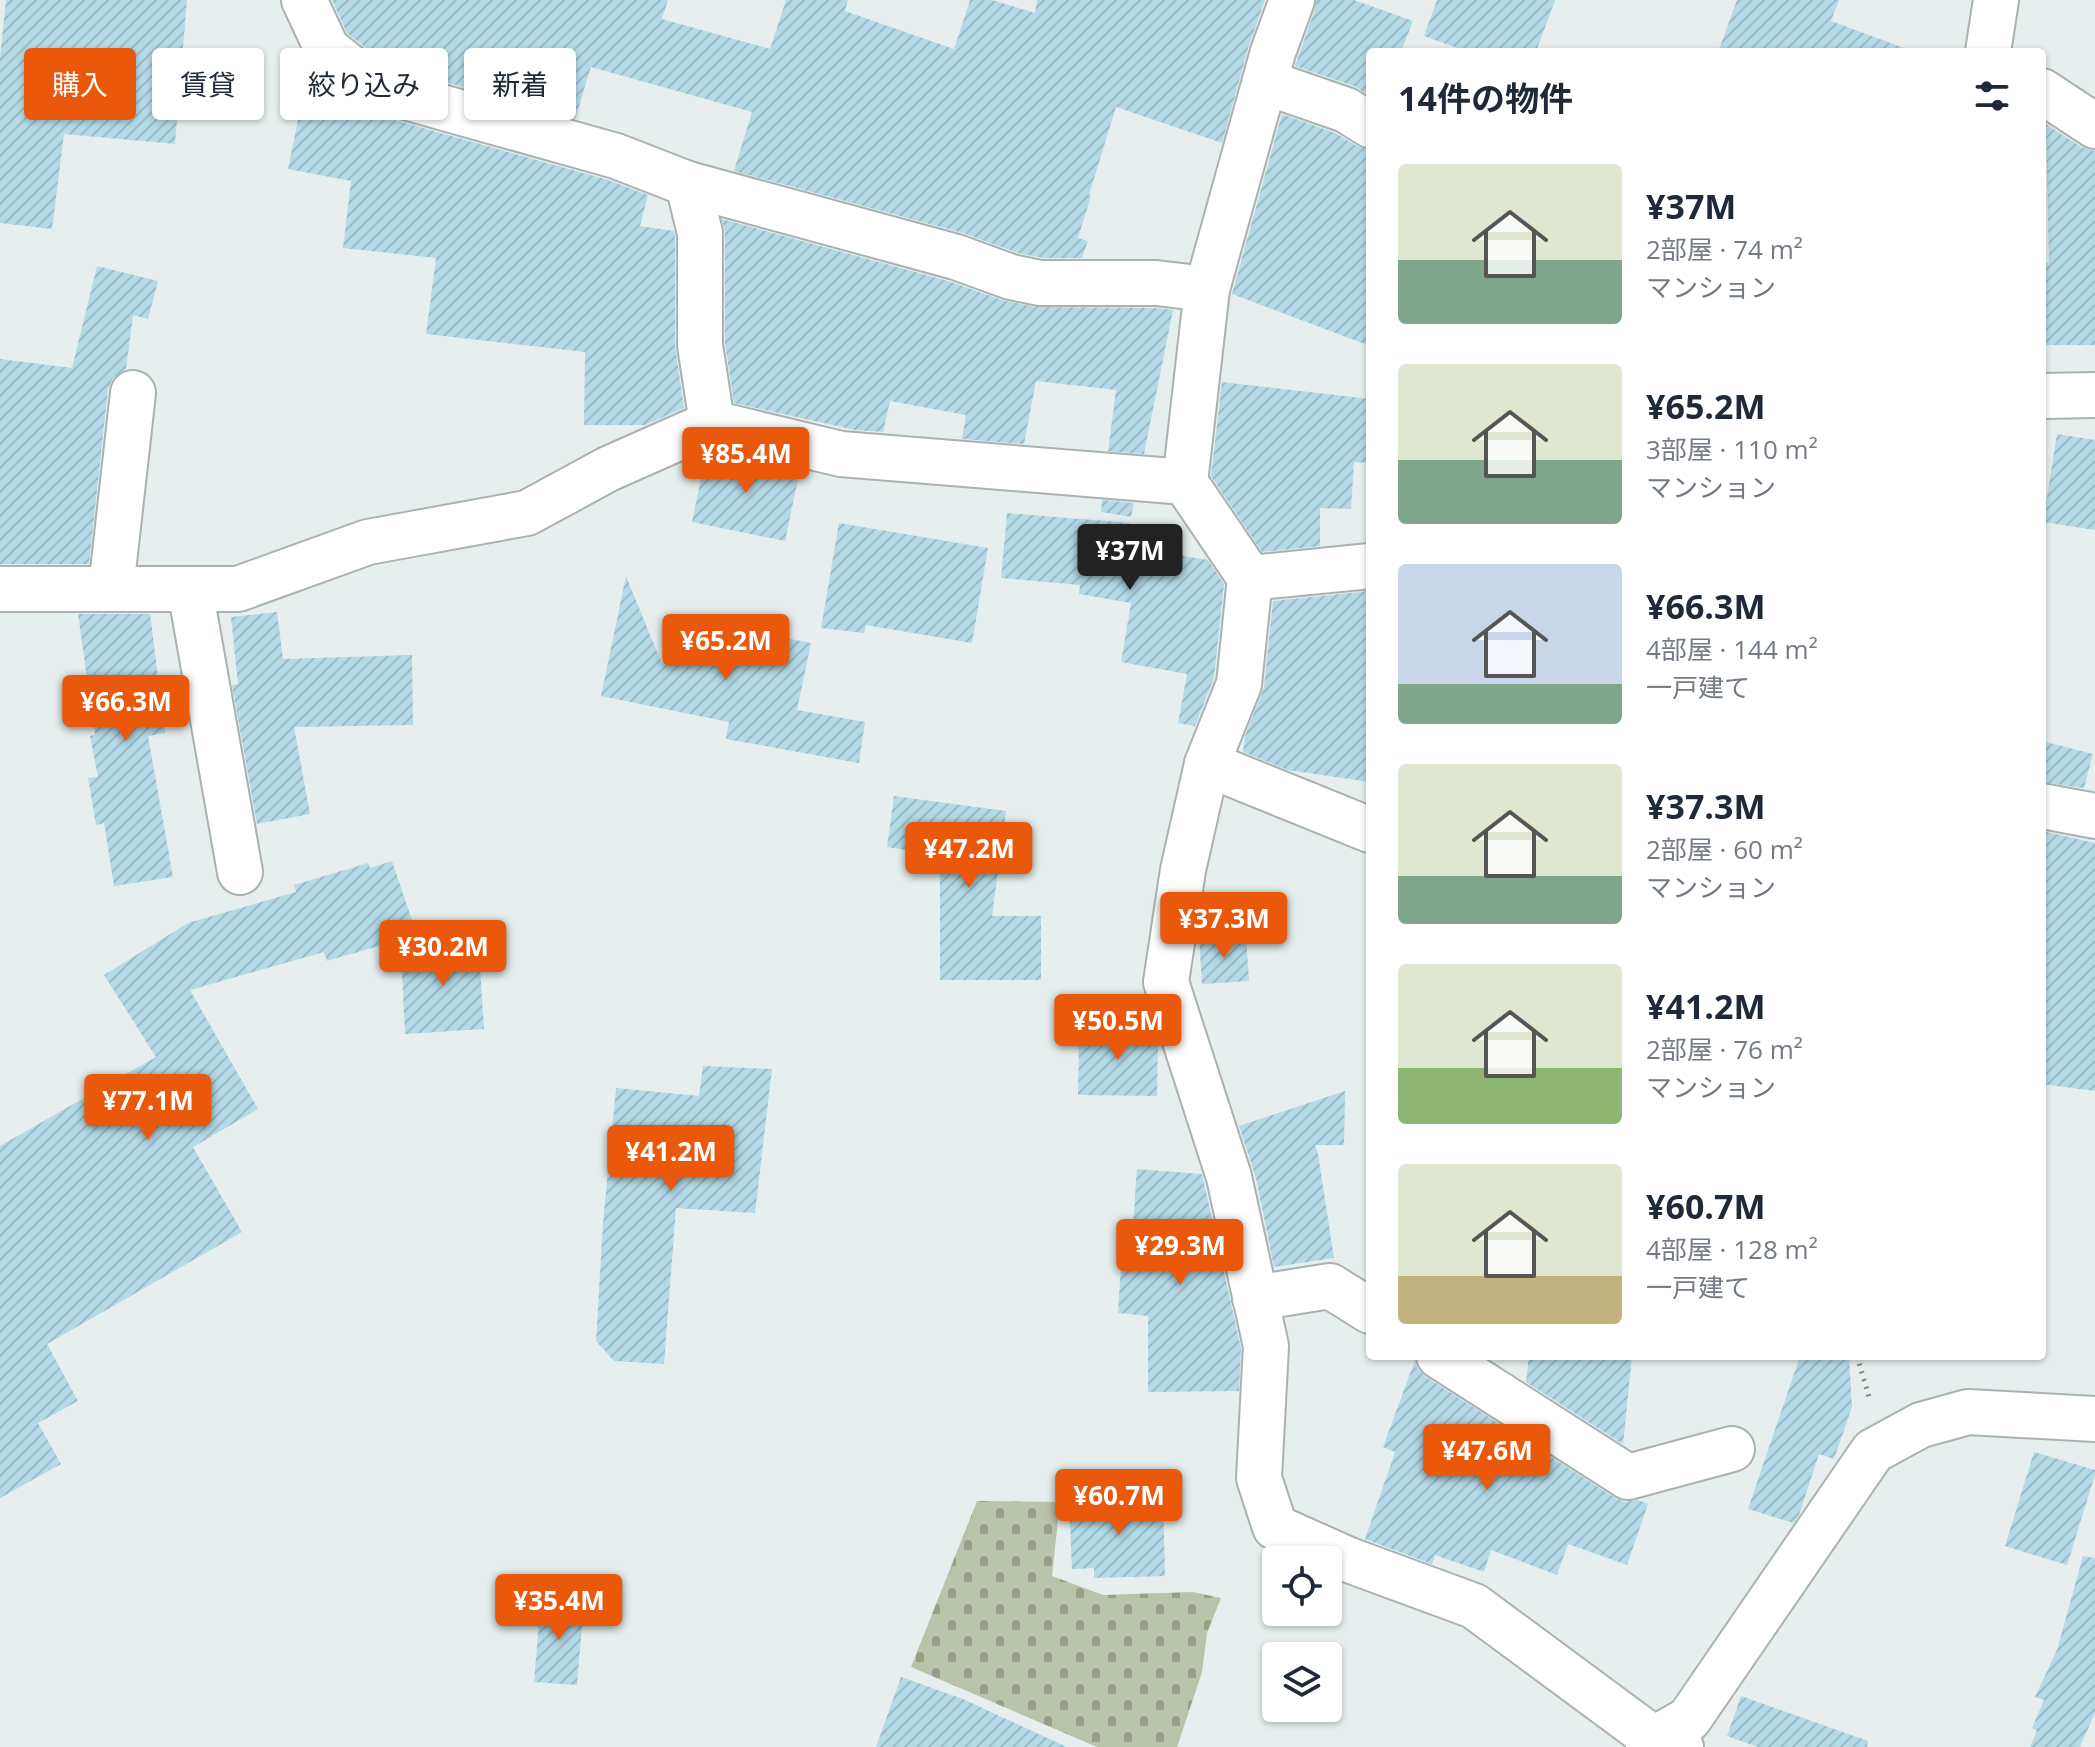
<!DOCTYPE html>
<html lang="ja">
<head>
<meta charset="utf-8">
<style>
  body { margin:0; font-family:"Open Sans","Noto Sans JP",sans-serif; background:#f6f6f7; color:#1f2937; height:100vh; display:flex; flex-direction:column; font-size:30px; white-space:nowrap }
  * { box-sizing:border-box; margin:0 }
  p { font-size:26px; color:#747a83 }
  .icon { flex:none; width:44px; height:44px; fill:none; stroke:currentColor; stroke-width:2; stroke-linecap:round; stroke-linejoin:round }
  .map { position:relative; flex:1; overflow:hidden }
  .panel { position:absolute; left:1366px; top:48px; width:680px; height:1312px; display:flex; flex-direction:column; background:#fff; border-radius:8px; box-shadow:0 2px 6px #0004 }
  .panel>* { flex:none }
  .top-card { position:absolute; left:24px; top:48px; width:760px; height:72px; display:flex; gap:16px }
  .fabs { position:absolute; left:1262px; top:1546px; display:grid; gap:16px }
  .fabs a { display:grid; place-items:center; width:80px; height:80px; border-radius:8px; background:#fff; box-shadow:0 2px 6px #0004; font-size:40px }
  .price { position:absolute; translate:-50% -68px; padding:0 18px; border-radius:8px; background:#ea580c; color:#fff; font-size:26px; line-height:52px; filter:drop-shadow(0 2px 4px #0008) }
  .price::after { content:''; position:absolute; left:50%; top:48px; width:24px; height:18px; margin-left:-12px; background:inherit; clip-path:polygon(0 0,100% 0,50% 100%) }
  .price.current { background:#222; color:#fff }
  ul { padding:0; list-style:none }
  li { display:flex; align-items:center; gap:24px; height:200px; padding:0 32px }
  li span { display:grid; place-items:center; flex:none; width:224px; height:160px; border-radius:8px; color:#555 }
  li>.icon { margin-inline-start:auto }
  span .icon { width:96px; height:96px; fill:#fffc; stroke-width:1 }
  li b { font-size:34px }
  h2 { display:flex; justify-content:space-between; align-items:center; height:96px; padding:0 32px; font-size:34px }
  .tag { padding:0 28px; border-radius:8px; background:#fff; box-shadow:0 2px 6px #0004; font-size:28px; line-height:72px }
  .tag.current { background:#ea580c; color:#fff }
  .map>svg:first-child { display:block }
  .cemetery { fill:url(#cemetery-stones) }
  .building { fill:url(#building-hatch) }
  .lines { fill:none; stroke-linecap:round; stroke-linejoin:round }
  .minor-casing { stroke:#aab2b1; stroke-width:48 }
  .path { stroke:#838988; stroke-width:5; stroke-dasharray:2 6; stroke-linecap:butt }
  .minor { stroke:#fff; stroke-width:44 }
</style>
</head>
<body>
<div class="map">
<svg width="2095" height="1747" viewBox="0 0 2095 1747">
  <defs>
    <pattern id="cemetery-stones" width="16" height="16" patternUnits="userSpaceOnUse" patternTransform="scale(2)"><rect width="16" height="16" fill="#b9c3a9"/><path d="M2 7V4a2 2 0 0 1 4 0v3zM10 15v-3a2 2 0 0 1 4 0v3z" fill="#979f8a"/></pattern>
    <pattern id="building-hatch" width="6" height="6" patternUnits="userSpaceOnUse" patternTransform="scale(2)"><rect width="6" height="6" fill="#b4dae7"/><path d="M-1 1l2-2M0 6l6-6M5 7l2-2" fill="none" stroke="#9bbcc7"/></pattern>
  </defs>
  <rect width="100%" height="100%" fill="#e6efee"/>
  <!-- cemetery -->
  <polygon class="cemetery" points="977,1501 1060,1502 1052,1576 1103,1595 1193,1592 1221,1598 1207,1633 1202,1672 1177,1747 1097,1747 911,1667"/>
  <!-- building -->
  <g class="building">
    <polygon points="6,0 187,0 175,144 64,134 52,229 0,223 0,57"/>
    <polygon points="332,0 668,0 662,19 770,49 786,0 848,0 845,11 954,49 970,0 992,0 1035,13 1037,0 1265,0 1249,45 1222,143 1116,107 1089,195 1091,196 1078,238 1088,241 1082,258 1043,258 1018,253 963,233 734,171 752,112 591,67 575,119 389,66 347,33"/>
    <polygon points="1316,0 1354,0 1413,21 1401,52 1370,52 1370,96 1354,86 1295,66 1315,9"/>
    <polygon points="1437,0 1555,0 1536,52 1468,52 1424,36"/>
    <polygon points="1737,0 1839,0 1831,21 1904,48 1903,52 1718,52"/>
    <polygon points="302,100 373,114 608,180 648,195 640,226 674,231 675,236 675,345 684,408 645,425 584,425 585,352 426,334 436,258 343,248 351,181 288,169"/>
    <polygon points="1282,114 1335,133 1357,146 1370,150 1370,346 1232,294"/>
    <polygon points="2046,124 2081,147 2095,151 2095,345 2042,345 2042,263 2049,263"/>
    <polygon points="722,219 948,281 1002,300 1035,307 1155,308 1173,310 1144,454 1108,451 1116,390 1036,381 1024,444 962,439 966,415 890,401 883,432 855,430 734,403 725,343 725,233"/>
    <polygon points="97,266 158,281 148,319 133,315 126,369 113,378 108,389 89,564 0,564 0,359 72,368"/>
    <polygon points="1222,382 1370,399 1370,463 1354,462 1351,509 1320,508 1320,546 1262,552 1211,476"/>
    <polygon points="2057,434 2095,440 2095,530 2043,522"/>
    <polygon points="719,450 800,470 785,541 692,522 703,468 703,457"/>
    <polygon points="1102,500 1134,503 1131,517 1101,512"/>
    <polygon points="1007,513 1130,523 1125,546 1208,560 1224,584 1214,678 1195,726 1178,723 1187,674 1121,662 1131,603 1079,594 1080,585 1001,578"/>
    <polygon points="839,523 988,548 972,643 866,625 864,633 821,628"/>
    <polygon points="626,576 662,664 672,615 811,643 797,710 865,722 859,763 726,739 729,722 601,696"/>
    <polygon points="1370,591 1370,782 1288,770 1243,752 1245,736 1264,687 1273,601"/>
    <polygon points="277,612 283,659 412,655 413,725 294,727 310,814 257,824 232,685 238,684 231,617"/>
    <polygon points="78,614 150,614 165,733 148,736 173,877 114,886 104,823 96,825 88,778 98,777 90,736 95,735"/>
    <polygon points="2042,741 2093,754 2084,788 2042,782"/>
    <polygon points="894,796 1006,811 992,916 1041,916 1041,980 940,980 940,855 887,847"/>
    <polygon points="2042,831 2095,843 2095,1091 2042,1084"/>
    <polygon points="392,861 417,935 327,961 324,952 190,990 258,1109 193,1147 242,1232 47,1344 78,1401 38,1423 61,1464 0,1498 0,1146 156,1057 104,975 188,923 296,892 294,885 368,863 370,868"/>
    <polygon points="1246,935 1249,981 1202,984 1199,938"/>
    <polygon points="478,937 484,1029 405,1034 401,954"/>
    <polygon points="1079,1027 1154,1028 1158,1037 1157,1096 1078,1095"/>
    <polygon points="703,1066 772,1069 755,1213 676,1208 664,1364 614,1361 596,1341 603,1223 616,1088 699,1096"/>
    <polygon points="1345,1091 1344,1145 1315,1145 1318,1154 1334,1258 1274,1267 1256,1178 1239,1126"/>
    <polygon points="1137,1169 1202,1174 1241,1348 1239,1391 1148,1392 1148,1316 1118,1313 1121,1266 1130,1267"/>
    <polygon points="1529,1356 1632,1356 1623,1444 1526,1382"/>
    <polygon points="1800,1356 1849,1356 1852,1407 1834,1459 1819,1454 1799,1515 1793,1523 1748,1509"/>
    <polygon points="1415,1360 1417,1368 1426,1377 1615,1498 1624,1502 1638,1500 1648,1504 1627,1565 1568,1544 1557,1575 1491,1550 1484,1572 1435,1555 1432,1564 1365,1539 1395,1452 1383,1447"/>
    <polygon points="2034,1452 2095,1470 2095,1475 2067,1565 2005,1546"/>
    <polygon points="1163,1496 1165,1576 1094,1578 1094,1568 1072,1569 1069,1501"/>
    <polygon points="2083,1556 2095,1558 2095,1713 2080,1747 2030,1747 2037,1731 2032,1728 2044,1700 2035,1697 2057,1650"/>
    <polygon points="541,1598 584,1602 577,1685 534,1682"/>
    <polygon points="901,1677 963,1699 1067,1747 876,1747"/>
    <polygon points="1741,1696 1868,1741 1867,1747 1758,1747 1727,1736"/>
  </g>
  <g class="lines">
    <!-- minor casing -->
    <g class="minor-casing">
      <g id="minor">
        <polyline points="304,0 327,49 377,89 616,156 688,184 700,233 700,345 712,423"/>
        <polyline points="1292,0 1273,52 1207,289 1185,482 1250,578 1370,566"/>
        <polyline points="1988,52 1996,0"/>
        <polyline points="1265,82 1346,110 1370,125"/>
        <polyline points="2042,91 2095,126"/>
        <polyline points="688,184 956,257 1011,277 1040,283 1156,283 1207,289"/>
        <polyline points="2042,396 2095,395"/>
        <polyline points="1250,578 1239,684 1207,764 1183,870 1166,982 1229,1177 1266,1346 1259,1478 1275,1527 1349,1560 1474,1606 1654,1739 1681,1747"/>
        <polyline points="0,589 238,589 368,542 527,513 608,469 712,423 841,454 1185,482"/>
        <polyline points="111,589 133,393"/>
        <polyline points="190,589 240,872"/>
        <polyline points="1207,764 1370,830"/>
        <polyline points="2042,806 2095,816"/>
        <polyline points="1255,1298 1330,1286 1370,1311"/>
        <polyline points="1439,1356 1628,1477 1732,1449"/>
        <polyline points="1648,1747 1654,1739 1689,1719 1873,1451 1921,1425 1968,1412 2095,1419"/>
      </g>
    </g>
    <!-- path -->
    <polyline class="path" points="1857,1356 1869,1397"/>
    <!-- minor -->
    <use href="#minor" class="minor"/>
  </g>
</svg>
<div class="fabs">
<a><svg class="icon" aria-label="locate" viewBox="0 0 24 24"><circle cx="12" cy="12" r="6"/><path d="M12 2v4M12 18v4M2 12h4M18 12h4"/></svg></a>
<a><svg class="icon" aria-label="layers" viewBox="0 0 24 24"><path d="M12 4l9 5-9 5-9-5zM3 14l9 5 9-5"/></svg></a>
</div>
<b class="price" style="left:746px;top:495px">¥85.4M</b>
<b class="price current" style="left:1130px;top:592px">¥37M</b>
<b class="price" style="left:726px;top:682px">¥65.2M</b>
<b class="price" style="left:126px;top:743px">¥66.3M</b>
<b class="price" style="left:969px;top:890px">¥47.2M</b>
<b class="price" style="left:1224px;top:960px">¥37.3M</b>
<b class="price" style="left:443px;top:988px">¥30.2M</b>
<b class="price" style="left:1118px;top:1062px">¥50.5M</b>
<b class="price" style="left:148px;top:1142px">¥77.1M</b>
<b class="price" style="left:671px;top:1193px">¥41.2M</b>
<b class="price" style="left:1180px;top:1287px">¥29.3M</b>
<b class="price" style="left:1487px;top:1492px">¥47.6M</b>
<b class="price" style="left:1119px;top:1537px">¥60.7M</b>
<b class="price" style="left:559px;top:1642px">¥35.4M</b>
<div class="top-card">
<a class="tag current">購入</a>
<a class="tag">賃貸</a>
<a class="tag">絞り込み</a>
<a class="tag">新着</a>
</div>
<section class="panel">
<h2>14件の物件<svg class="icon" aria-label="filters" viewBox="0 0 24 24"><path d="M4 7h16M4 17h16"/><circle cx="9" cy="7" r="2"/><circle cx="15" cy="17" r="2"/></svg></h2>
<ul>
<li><span style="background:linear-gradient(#dfe7d0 60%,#7fa58c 0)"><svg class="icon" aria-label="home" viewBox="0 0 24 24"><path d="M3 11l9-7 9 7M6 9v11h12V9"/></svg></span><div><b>¥37M</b><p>2部屋 · 74 m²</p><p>マンション</p></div></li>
<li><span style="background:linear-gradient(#dfe7d0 60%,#7fa58c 0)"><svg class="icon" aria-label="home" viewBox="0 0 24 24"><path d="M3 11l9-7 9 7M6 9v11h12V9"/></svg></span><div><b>¥65.2M</b><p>3部屋 · 110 m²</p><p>マンション</p></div></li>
<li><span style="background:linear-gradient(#c9d6e8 75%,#7fa58c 0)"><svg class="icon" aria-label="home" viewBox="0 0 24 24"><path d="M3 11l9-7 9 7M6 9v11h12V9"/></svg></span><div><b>¥66.3M</b><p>4部屋 · 144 m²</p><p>一戸建て</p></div></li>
<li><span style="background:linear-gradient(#dfe7d0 70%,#7fa58c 0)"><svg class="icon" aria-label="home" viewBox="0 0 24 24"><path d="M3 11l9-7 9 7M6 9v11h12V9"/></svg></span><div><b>¥37.3M</b><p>2部屋 · 60 m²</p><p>マンション</p></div></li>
<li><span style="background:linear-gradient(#dfe7d0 65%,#8fb573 0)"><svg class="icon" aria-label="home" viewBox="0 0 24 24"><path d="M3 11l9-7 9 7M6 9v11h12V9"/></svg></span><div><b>¥41.2M</b><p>2部屋 · 76 m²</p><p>マンション</p></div></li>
<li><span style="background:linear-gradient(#dfe7d0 70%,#c2b280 0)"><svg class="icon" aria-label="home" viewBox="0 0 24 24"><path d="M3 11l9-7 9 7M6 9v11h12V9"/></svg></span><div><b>¥60.7M</b><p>4部屋 · 128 m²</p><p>一戸建て</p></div></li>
</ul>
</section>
</div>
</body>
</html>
